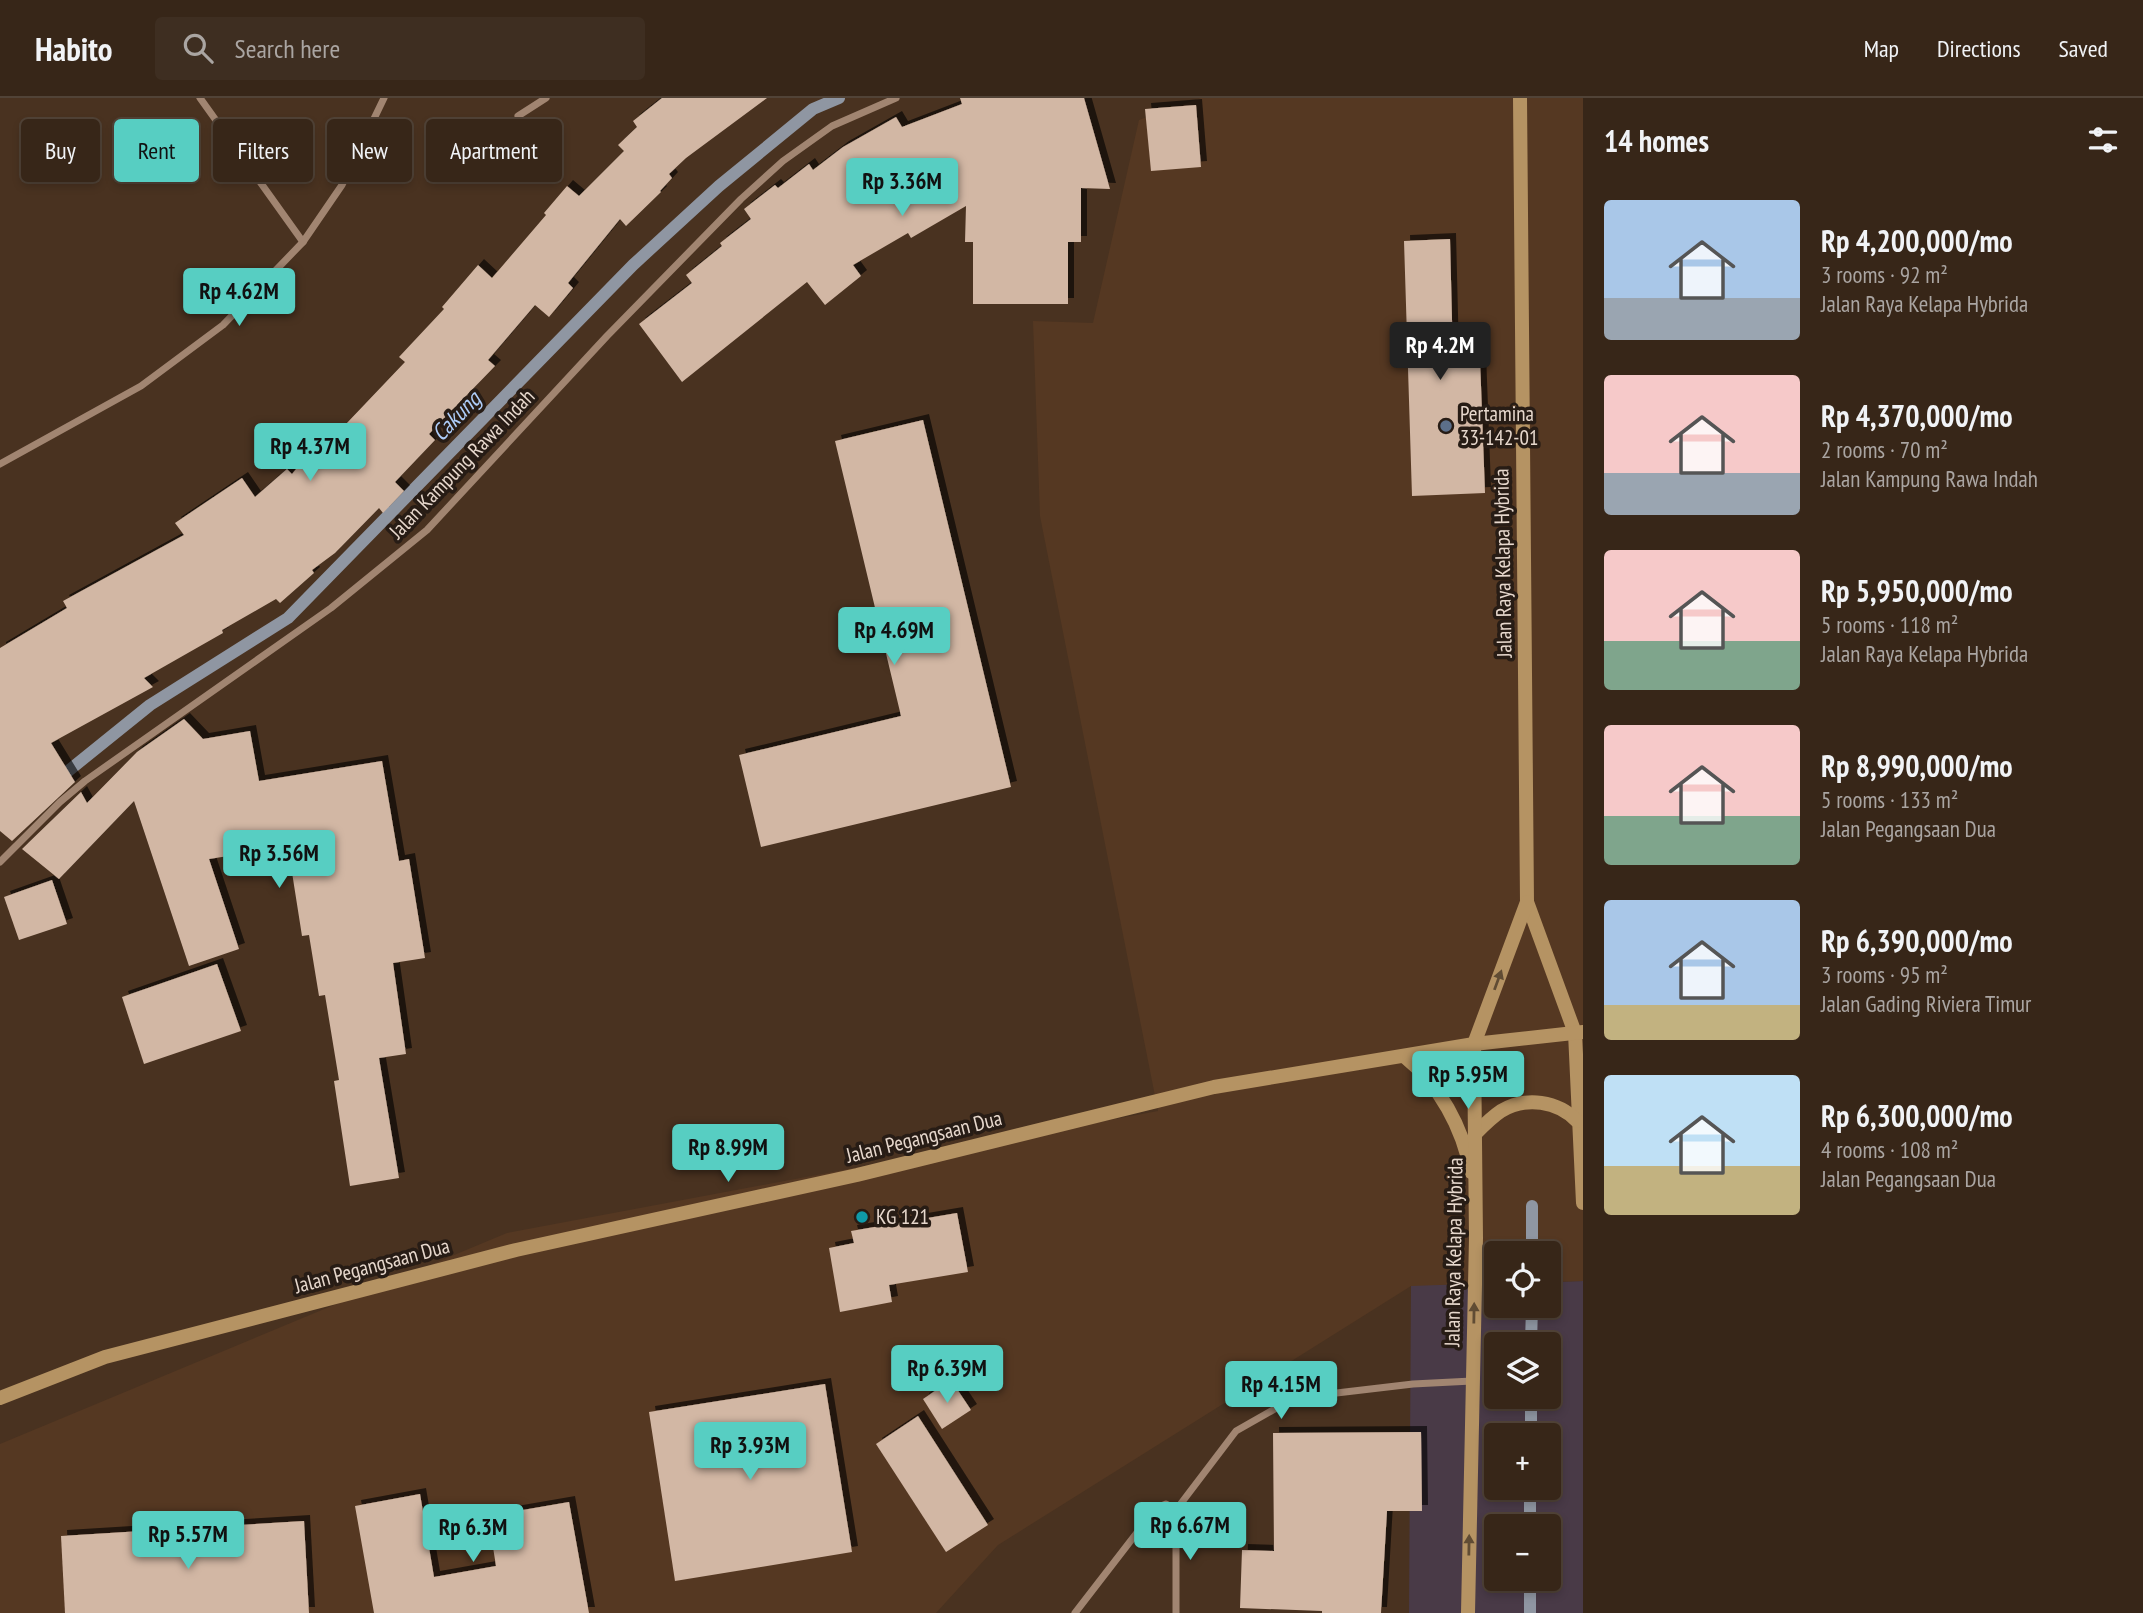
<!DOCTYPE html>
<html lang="en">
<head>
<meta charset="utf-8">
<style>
  body { margin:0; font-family:"PT Sans Narrow",sans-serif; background:#3e2e21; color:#f1f3f6; height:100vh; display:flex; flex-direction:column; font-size:26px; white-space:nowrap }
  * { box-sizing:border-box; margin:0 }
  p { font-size:23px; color:#aaa5a2 }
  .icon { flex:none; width:38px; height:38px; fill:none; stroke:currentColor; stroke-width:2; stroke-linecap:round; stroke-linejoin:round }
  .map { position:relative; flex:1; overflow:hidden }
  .details { display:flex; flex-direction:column; background:#372618; width:560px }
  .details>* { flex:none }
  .banner { position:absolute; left:21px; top:21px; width:665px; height:63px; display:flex; gap:14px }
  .buttons { position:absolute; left:1484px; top:1143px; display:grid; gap:14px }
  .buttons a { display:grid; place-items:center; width:77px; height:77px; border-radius:7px; background:#372618; box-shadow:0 4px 10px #0003,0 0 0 2px #514337; font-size:35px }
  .price { position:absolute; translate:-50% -60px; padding:0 16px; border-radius:7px; background:#57cec2; color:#111; font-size:23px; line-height:46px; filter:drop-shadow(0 2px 4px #0008) }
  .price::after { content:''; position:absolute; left:50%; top:42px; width:21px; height:16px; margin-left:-10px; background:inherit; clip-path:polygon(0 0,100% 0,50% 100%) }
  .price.selected { background:#222; color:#fff }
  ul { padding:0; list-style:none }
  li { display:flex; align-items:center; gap:21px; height:175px; padding:0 21px }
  li span { display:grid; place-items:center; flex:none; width:196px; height:140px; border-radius:7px; color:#555 }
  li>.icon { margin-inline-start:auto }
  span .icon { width:84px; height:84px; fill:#fffc; stroke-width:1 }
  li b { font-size:30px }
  h2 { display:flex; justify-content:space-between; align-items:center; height:84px; padding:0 21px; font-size:30px }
  .pill { padding:0 24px; border-radius:7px; background:#372618; box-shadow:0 4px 10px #0003,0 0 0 2px #514337; font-size:24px; line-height:63px }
  .pill.selected { background:#57cec2; color:#111 }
  header { display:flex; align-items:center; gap:42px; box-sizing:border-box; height:98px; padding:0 35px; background:#372618; border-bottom:2px solid #514337 }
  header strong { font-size:33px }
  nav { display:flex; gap:38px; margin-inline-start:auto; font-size:24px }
  .search { width:490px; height:63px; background:#3e2e21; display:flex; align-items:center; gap:18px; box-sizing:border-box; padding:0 24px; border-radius:7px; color:#aaa5a2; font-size:26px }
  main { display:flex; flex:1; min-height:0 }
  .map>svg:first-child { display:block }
  .commercial { fill:#493a47; fill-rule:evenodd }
  .built { fill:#553822 }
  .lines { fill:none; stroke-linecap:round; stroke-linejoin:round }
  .stream { stroke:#8f96a2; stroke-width:12 }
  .building { fill:#d2b7a4; filter:url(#shadow) }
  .minor { stroke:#a18571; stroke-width:7 }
  .secondary { stroke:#b59363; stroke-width:14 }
  .oneway { fill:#604c34 }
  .service-dot { fill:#5c6f8a; stroke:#271c15; stroke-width:2.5 }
  .culture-dot { fill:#0f9aa8; stroke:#271c15; stroke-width:2.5 }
  .labels { text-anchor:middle; stroke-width:7; stroke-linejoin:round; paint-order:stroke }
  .poi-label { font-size:21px; fill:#e7d8cd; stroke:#271c15; text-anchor:start }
  .street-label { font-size:21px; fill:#e7d8cd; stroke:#271c15 }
  .water-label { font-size:23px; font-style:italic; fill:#aecdf9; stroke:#271c15 }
</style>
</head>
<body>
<header>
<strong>Habito</strong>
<div class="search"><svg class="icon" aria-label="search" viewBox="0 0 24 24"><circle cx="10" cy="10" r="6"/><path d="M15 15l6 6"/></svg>Search here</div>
<nav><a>Map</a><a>Directions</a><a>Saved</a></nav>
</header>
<main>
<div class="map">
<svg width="1583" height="1515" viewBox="0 0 1583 1515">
  <defs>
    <filter id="shadow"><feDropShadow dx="6" dy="-6" stdDeviation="0" flood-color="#0009"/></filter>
  </defs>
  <rect width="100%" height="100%" fill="#493220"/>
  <!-- commercial -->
  <path class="commercial" d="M 1583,1183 L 1583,1515 L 1409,1515 L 1411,1187 L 1496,1185 L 1496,1208 L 1549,1208 L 1549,1184 ZM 1496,1246 L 1549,1246 L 1549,1298 L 1496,1298 ZM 1496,1337 L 1549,1337 L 1549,1390 L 1496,1390 ZM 1496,1428 L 1549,1428 L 1549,1480 L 1496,1480 Z"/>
  <!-- built -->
  <polygon class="built" points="1201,0 1583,0 1583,1183 1549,1184 1549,1155 1496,1155 1496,1185 1411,1188 998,1447 936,1515 0,1515 0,1346 507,1135 1158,1013 1040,418 1033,223 1093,225 1139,22"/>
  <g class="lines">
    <!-- stream -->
    <g class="stream">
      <polyline points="57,682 150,607 288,520 633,167 719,88 813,11 839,0"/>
      <polyline points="1532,1155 1532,1108"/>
      <polyline points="1531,1246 1532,1208"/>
      <polyline points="1531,1337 1531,1298"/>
      <polyline points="1530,1428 1530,1390"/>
      <polyline points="1530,1515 1530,1480"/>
    </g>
  </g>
  <!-- building -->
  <g class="building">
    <polygon points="662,0 767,0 686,60 669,76 672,80 660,93 661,94 626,128 620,121 568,185 573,190 549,219 535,207 488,262 495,268 429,336 435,342 395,384 404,393 383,415 379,410 335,455 312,472 314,475 280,505 276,501 222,532 223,535 144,580 153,589 51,645 75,684 12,743 0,733 0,550 67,510 63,503 184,437 175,425 242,380 255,399 287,371 292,376 320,342 326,347 405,264 399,259 444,211 442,209 478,167 492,180 546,117 544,115 567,88 579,98 624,53 618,47 637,29 633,23"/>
    <polygon points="960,0 1084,0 1110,91 1081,90 1081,144 1068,144 1068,206 973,206 973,144 965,144 966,108 911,140 908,135 853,167 861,178 825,207 807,184 682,284 639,226 692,185 686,177 722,148 720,145 751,121 744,111 775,87 778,90 809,66 813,72 843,49 896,19 902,29 962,6"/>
    <polygon points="1196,7 1201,69 1151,73 1145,11"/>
    <polygon points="1450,141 1453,262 1480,261 1485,395 1412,398 1404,143"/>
    <polygon points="923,322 1011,689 761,749 739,657 901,618 835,343"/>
    <polygon points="184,621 203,641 250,633 259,683 382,663 399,763 409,761 425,860 393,865 406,956 379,960 399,1080 350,1088 334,983 339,982 325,897 319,898 309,837 302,838 288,749 209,761 239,851 189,868 134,703 59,781 22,751 81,694 87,705 137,654"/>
    <polygon points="52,782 67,826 19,842 4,799"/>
    <polygon points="217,866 241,933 144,966 122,899"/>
    <polygon points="957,1115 968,1174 889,1187 892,1204 840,1214 829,1150 854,1145 851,1133"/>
    <polygon points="951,1282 971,1312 942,1331 923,1301"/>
    <polygon points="825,1286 852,1454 675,1483 649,1314"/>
    <polygon points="918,1318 988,1427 946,1454 876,1346"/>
    <polygon points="1421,1334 1422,1413 1387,1413 1381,1515 1322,1515 1322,1513 1240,1510 1242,1452 1274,1453 1273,1335"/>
    <polygon points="420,1396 434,1479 496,1468 488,1418 569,1404 589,1515 374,1515 355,1408"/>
    <polygon points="304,1423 309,1515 65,1515 61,1438"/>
  </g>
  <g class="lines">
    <!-- minor -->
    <g class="minor">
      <polyline points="200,0 303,144"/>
      <polyline points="518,18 546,0"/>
      <polyline points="0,366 141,288 223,227 303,144 342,87 384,0"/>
      <polyline points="0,764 60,704 85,683 331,510 427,432 607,238 741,101 783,63 832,28 896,0"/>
      <polyline points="1176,1412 1236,1333 1294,1300 1413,1286 1472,1283"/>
      <polyline points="1075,1515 1156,1410 1166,1406 1176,1412"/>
      <polyline points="1176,1515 1176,1412"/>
    </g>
    <!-- secondary -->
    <g class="secondary">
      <polyline points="1520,0 1527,804 1575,935 1583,1105"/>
      <path d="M 1404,958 C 1439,986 1463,1030 1471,1074"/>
      <path d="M 1476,1035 C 1484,1027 1492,1019 1501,1013 C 1526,998 1558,1003 1577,1023"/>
      <polyline points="0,1300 105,1259 516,1152 857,1077 1214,989 1474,946 1583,934"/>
      <polyline points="1468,1515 1476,1140 1474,946 1527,804"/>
    </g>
  </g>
  <!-- one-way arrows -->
  <defs><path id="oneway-solid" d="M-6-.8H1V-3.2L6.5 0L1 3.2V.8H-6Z" transform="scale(1.75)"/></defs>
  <g class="oneway">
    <use href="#oneway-solid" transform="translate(1498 882) rotate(-70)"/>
    <use href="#oneway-solid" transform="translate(1474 1215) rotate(-89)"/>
    <use href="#oneway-solid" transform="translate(1469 1447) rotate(-89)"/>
  </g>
  <!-- markers -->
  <circle class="service-dot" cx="1446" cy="328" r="7"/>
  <circle class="culture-dot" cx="862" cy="1119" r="7"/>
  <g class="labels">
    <!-- poi labels -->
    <g class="poi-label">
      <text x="1460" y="323">Pertamina<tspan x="1460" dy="24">33-142-01</tspan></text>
      <text x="876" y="1126">KG 121</text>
    </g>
    <!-- street labels -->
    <g class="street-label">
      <text transform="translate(462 366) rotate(-46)" y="7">Jalan Kampung Rawa Indah</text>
      <text transform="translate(1503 465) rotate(-91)" y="7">Jalan Raya Kelapa Hybrida</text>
      <text transform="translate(924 1039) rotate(-14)" y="7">Jalan Pegangsaan Dua</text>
      <text transform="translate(1454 1154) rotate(-89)" y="7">Jalan Raya Kelapa Hybrida</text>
      <text transform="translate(372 1168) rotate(-15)" y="7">Jalan Pegangsaan Dua</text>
    </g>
    <!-- water labels -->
    <g class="water-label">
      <text transform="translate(456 318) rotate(-46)" y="8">Cakung</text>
    </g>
  </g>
</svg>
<div class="buttons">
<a><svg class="icon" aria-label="locate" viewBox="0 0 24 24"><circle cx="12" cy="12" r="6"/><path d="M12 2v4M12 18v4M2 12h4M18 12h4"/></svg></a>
<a><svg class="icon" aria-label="layers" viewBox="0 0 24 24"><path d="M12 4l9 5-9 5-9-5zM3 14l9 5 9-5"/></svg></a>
<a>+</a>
<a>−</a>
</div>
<b class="price" style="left:902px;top:120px">Rp 3.36M</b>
<b class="price" style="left:239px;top:230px">Rp 4.62M</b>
<b class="price selected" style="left:1440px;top:284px">Rp 4.2M</b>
<b class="price" style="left:310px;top:385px">Rp 4.37M</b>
<b class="price" style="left:894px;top:569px">Rp 4.69M</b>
<b class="price" style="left:279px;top:792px">Rp 3.56M</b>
<b class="price" style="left:1468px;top:1013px">Rp 5.95M</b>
<b class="price" style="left:728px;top:1086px">Rp 8.99M</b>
<b class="price" style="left:947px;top:1307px">Rp 6.39M</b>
<b class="price" style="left:1281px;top:1323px">Rp 4.15M</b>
<b class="price" style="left:750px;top:1384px">Rp 3.93M</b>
<b class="price" style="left:1190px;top:1464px">Rp 6.67M</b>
<b class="price" style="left:473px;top:1466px">Rp 6.3M</b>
<b class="price" style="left:188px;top:1473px">Rp 5.57M</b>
<div class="banner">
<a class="pill">Buy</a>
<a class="pill selected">Rent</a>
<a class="pill">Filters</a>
<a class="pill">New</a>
<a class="pill">Apartment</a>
</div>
</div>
<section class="details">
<h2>14 homes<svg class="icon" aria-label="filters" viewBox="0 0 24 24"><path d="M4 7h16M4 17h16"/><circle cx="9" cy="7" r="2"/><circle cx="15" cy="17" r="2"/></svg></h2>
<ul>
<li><span style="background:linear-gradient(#a9c7e8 70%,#9aa5b1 0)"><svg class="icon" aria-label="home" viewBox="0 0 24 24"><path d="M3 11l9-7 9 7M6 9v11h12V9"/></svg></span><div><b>Rp 4,200,000/mo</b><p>3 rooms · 92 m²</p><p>Jalan Raya Kelapa Hybrida</p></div></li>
<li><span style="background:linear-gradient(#f6c9c9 70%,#9aa5b1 0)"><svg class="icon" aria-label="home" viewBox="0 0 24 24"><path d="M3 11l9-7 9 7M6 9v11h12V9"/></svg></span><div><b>Rp 4,370,000/mo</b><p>2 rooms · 70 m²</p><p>Jalan Kampung Rawa Indah</p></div></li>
<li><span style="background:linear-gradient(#f6c9c9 65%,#7fa58c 0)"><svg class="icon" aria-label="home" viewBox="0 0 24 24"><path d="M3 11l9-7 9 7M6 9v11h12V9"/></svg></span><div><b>Rp 5,950,000/mo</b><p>5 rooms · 118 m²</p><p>Jalan Raya Kelapa Hybrida</p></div></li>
<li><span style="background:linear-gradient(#f6c9c9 65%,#7fa58c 0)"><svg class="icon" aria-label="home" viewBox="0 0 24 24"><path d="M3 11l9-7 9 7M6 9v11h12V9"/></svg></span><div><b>Rp 8,990,000/mo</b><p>5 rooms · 133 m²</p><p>Jalan Pegangsaan Dua</p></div></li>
<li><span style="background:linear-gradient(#a9c7e8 75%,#c2b280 0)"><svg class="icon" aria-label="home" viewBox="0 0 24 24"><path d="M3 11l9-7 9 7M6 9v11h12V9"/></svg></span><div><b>Rp 6,390,000/mo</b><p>3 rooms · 95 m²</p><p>Jalan Gading Riviera Timur</p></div></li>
<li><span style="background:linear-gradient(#bfe0f5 65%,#c2b280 0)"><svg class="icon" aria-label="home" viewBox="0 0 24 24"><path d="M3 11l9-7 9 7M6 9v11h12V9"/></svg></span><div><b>Rp 6,300,000/mo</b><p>4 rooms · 108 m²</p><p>Jalan Pegangsaan Dua</p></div></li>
</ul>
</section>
</main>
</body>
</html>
